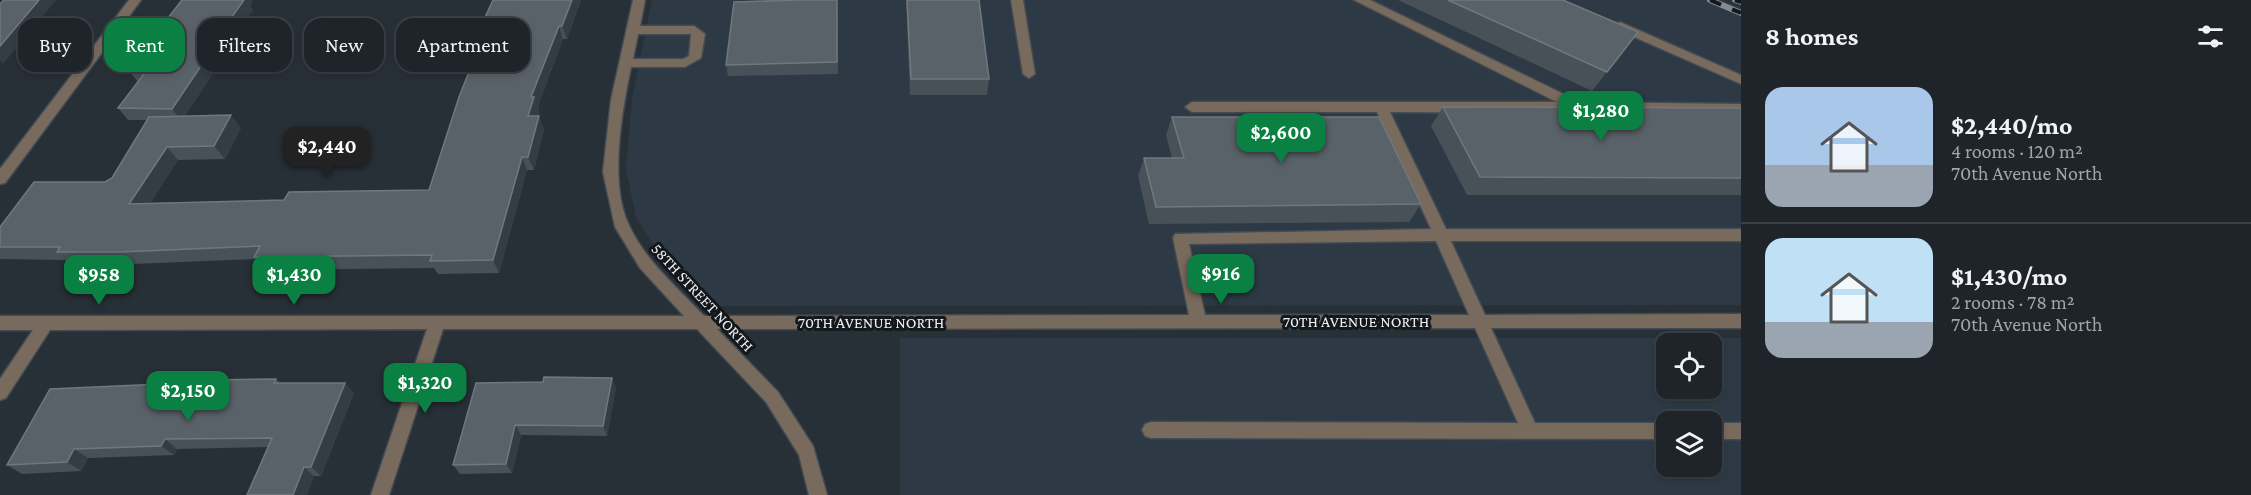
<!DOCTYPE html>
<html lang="en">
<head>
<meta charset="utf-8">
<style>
  body { margin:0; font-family:"Crimson Pro",serif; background:#262c31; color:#f1f3f6; height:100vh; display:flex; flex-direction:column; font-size:22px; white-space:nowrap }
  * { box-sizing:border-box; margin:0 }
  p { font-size:20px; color:#a1a4a8 }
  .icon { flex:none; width:33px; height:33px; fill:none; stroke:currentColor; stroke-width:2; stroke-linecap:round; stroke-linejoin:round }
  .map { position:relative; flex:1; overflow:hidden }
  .panel { display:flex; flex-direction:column; background:#1e2429; width:510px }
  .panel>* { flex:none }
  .hud { position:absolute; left:18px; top:18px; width:570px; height:54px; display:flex; gap:12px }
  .fabs { position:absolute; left:1656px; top:333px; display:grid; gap:12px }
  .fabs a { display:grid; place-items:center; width:66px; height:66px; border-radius:12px; background:#1e2429; box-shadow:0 3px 9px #0003,0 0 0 2px #3c4146; font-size:30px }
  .price { position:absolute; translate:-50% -51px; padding:0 14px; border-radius:12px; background:#0b8043; color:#fff; font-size:20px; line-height:39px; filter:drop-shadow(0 2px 3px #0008) }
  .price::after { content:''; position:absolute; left:50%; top:36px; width:18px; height:14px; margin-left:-9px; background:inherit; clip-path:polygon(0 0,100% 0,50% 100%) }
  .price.active { background:#222; color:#fff }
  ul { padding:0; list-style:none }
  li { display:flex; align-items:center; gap:18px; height:150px; padding:0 24px }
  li+li { border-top:2px solid #3c4146 }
  li span { display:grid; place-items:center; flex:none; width:168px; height:120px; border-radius:18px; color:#555 }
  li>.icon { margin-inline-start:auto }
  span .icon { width:72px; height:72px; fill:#fffc; stroke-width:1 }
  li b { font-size:26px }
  h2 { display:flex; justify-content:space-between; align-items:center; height:72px; padding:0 24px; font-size:26px }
  .tag { padding:0 21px; border-radius:18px; background:#1e2429; box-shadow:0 3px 9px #0003,0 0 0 2px #3c4146; font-size:21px; line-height:54px }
  .tag.active { background:#0b8043; color:#fff }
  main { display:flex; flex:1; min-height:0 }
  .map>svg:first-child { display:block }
  .built { fill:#2d3a45; fill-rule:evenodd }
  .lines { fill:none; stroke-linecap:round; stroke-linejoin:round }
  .minor-casing { stroke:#434b52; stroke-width:3 }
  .minor { fill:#796a5e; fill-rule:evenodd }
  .rail-casing { stroke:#838a90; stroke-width:6 }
  .rail { stroke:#14171b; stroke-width:4; stroke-dasharray:12; stroke-linecap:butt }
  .wall { fill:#485158 }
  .shaded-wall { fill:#343d44 }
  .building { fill:#5a6269; stroke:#70787f; stroke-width:1.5 }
  .labels { text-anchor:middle; stroke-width:6; stroke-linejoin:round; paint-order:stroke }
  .street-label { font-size:16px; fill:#ebf0f5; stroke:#14171b }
</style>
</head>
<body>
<main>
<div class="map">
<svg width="1741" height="495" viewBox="0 0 1741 495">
  <rect width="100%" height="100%" fill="#283037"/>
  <!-- built -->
  <g class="built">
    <polygon points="652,0 1723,0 1741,8 1741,305 709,306 660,255 636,217 626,169 632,100"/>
    <path d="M 900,338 L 1741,338 L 1741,495 L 900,495 ZM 1666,344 L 1712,344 L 1712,388 L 1666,388 ZM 1666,422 L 1712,422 L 1712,466 L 1666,466 Z"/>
  </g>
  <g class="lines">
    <!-- minor casing -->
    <g class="minor-casing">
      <g id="minor">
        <polygon points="129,0 141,0 5,183 0,184 0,169"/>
        <path d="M 633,0 L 645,0 L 640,26 L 694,26 L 705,34 L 701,58 L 685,67 L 631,67 C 622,111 609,181 628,223 C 644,260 677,287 704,316 L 1189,315 L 1173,238 L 1175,234 L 1431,229 L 1377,112 L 1192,112 L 1185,107 L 1192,102 L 1557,102 L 1354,0 L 1370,0 L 1580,102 L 1741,104 L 1741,114 L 1390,112 L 1446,229 L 1741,229 L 1741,241 L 1451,241 L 1485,315 L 1741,314 L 1741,328 L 1491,328 L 1535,423 L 1666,423 L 1666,439 L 1151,438 L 1145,436 L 1142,430 L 1145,424 L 1151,422 L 1518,423 L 1475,328 L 717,329 L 778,392 L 813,446 L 827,495 L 809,495 L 799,455 L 766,402 L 697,329 L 443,329 L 389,495 L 371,495 L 427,329 L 50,330 L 6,398 L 0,400 L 0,379 L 33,330 L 0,330 L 0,316 L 684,316 L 640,268 L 615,227 L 603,172 L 611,100 ZM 638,34 L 691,34 L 689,56 L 683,59 L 633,59 ZM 1436,241 L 1469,315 L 1205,315 L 1189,244 Z"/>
        <polygon points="1011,0 1023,0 1035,74 1029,78 1023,74"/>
        <polygon points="1620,22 1741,75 1741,84 1616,29 1614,26"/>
        <rect x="1712" y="423" width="29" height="16"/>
      </g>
    </g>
    <!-- minor -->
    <use href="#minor" class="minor"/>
    <!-- rail casing -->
    <g class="rail-casing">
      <g id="rail">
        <polyline points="1710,0 1741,13"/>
        <polyline points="1735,0 1741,2"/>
      </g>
    </g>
    <!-- rail -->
    <use href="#rail" class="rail"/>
  </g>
  <!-- wall -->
  <g class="wall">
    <polygon points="182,0 253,0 250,6 253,10 229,44 230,47 185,116 241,128 225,159 178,160 150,203 284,200 429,190 485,32 482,24 493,0 581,0 567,39 563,39 538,106 539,110 538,116 544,129 534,170 527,170 499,273 438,274 434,268 265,270 256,259 132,264 70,264 65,260 0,259 0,227 105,182 112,178 147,120 128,120 118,108 139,81 137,81 128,69"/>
    <polygon points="837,0 838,74 728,76 726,65"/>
    <polygon points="906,0 979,0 989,79 987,95 910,95"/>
    <polygon points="1398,0 1563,0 1638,32 1592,91"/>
    <polygon points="1443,107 1741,108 1741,195 1467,195 1431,126"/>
    <polygon points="1172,117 1421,204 1409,222 1149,224 1138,176 1144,158 1172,158 1166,135"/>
    <polygon points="276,379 280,383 354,393 321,476 314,476 307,495 247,495 268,447 177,449 174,455 88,458 81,471 22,474 7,465"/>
    <polygon points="543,382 616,388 607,436 521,435 512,473 460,474 453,465"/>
  </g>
  <!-- shaded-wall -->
  <g class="shaded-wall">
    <polygon points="39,0 56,0 3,64 0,60 0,46"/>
    <polygon points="241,0 253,0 250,6 253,10 229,44 230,47 182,121 172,109"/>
    <polygon points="572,0 581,0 567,39 562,26"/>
    <polygon points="559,26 563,39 538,106 539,110 533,129 528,116 531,97"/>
    <polygon points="231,115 241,128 225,159 214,146"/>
    <polygon points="539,116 544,129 534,170 528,157"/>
    <polygon points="167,147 178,160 142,217 129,204"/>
    <polygon points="522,157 527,170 499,273 493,260"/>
    <polygon points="612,378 616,388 607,436 603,426"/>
    <polygon points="345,383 354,393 321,476 311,467"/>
    <polygon points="515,425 521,435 512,473 506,464"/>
    <polygon points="165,439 177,449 174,455 161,446"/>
    <polygon points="74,449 88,458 81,471 67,462"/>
    <polygon points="304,467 314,476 307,495 293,495"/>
  </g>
  <!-- building -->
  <g class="building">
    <polygon points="4,0 39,0 0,46 0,4"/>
    <polygon points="182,0 244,0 219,35 222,35 172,109 118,108 147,70 128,69"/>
    <polygon points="493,0 572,0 562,26 559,26 531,97 534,97 528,116 539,116 528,157 522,157 493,260 430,261 432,255 254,257 260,246 119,252 57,252 60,247 0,247 0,227 34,182 105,182 112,178 149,117 231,115 214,146 167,147 129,204 284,200 289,192 429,190 459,97 488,24 482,24"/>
    <polygon points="798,0 837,0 837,62 726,65 734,2"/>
    <polygon points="907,0 979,0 989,79 911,79"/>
    <polygon points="1448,0 1563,0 1638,32 1607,72"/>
    <polygon points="1443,107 1741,108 1741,178 1480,177"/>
    <polygon points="1172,117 1379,117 1421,204 1156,207 1144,158 1184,158"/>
    <polygon points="544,377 612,378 603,426 515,425 506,464 453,465 476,383 543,382"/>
    <polygon points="276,379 274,383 345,383 311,467 304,467 293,495 247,495 272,438 165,439 161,446 74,449 67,462 7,465 50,389 207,382 208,380"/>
  </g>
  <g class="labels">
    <!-- street labels -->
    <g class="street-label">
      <text transform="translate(703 297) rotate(47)" y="6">58TH STREET NORTH</text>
      <text x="1356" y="327">70TH AVENUE NORTH</text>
      <text x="871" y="328">70TH AVENUE NORTH</text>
    </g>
  </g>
</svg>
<div class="fabs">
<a><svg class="icon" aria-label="locate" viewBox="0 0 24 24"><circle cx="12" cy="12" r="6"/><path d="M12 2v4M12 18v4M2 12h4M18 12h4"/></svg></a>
<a><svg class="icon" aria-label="layers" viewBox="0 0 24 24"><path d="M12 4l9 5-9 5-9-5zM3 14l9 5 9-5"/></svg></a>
</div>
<b class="price" style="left:1601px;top:142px">$1,280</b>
<b class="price" style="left:1281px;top:164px">$2,600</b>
<b class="price active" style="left:327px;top:178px">$2,440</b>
<b class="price" style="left:1221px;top:305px">$916</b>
<b class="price" style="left:99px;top:306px">$958</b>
<b class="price" style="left:294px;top:306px">$1,430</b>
<b class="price" style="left:425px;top:414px">$1,320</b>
<b class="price" style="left:188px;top:422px">$2,150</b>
<div class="hud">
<a class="tag">Buy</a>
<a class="tag active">Rent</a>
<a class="tag">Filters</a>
<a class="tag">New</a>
<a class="tag">Apartment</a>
</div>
</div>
<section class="panel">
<h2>8 homes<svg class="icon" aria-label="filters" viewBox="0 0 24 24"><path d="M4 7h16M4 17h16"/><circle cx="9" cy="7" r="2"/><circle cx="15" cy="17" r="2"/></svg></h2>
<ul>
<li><span style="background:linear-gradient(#a9c7e8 65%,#9aa5b1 0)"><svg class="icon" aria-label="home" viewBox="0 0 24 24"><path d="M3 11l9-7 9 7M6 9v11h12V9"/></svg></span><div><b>$2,440/mo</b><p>4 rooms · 120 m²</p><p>70th Avenue North</p></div></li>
<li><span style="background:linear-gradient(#bfe0f5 70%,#9aa5b1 0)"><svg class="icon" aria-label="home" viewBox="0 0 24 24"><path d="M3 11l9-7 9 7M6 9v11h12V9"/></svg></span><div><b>$1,430/mo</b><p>2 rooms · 78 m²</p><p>70th Avenue North</p></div></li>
</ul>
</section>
</main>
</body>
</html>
